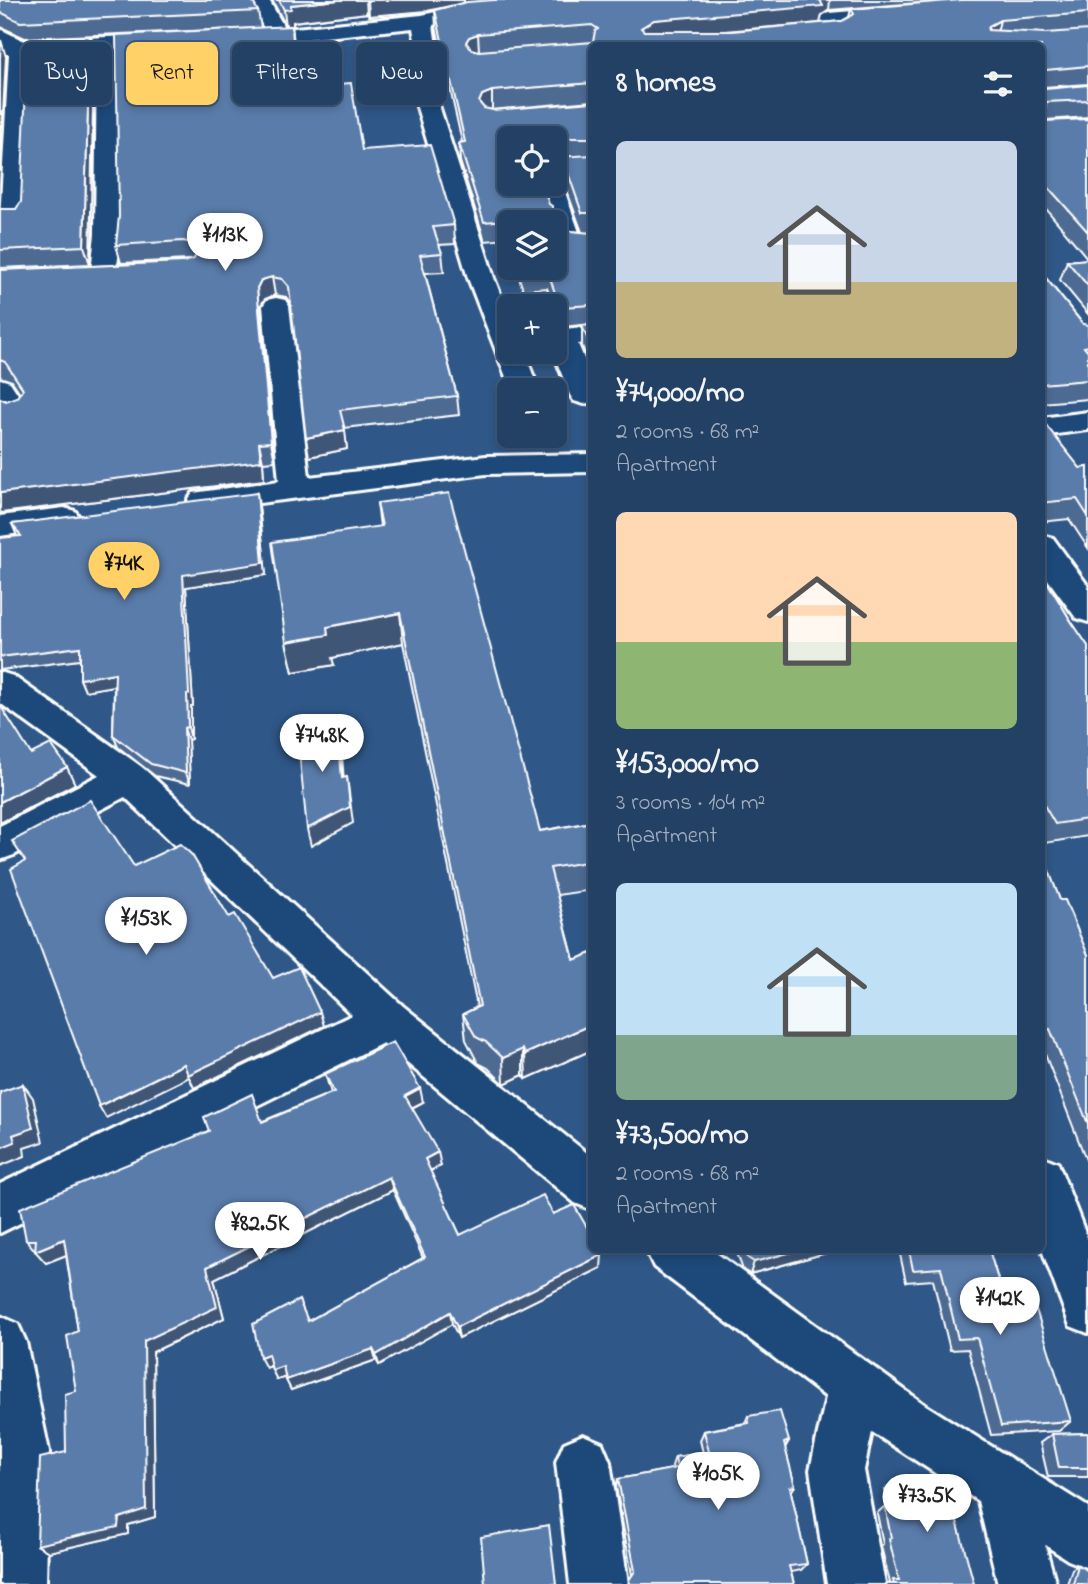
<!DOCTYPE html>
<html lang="en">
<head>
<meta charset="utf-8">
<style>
  body { margin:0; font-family:"Indie Flower",sans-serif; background:#2b486b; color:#f1f3f6; height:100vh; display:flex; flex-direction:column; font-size:26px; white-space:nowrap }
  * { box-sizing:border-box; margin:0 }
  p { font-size:23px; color:#a3afbf }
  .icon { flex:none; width:38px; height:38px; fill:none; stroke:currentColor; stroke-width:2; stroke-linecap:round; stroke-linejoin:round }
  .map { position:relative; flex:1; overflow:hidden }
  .panel { position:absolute; left:588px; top:42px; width:457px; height:1211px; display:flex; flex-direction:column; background:#234165; border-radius:10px; box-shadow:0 4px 10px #0003,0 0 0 2px #405a79 }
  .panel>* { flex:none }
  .hud { position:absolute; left:21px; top:42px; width:462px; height:63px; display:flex; gap:14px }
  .buttons { position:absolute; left:497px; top:126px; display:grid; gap:14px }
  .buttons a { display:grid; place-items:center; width:70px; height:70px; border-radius:10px; background:#234165; box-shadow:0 4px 10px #0003,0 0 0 2px #405a79; font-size:35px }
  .price { position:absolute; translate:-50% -60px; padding:0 16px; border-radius:24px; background:#fff; color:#222; font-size:23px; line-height:46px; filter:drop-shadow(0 2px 4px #0008) }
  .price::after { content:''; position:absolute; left:50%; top:42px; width:21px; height:16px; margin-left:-10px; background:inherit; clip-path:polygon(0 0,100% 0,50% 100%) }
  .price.on { background:#ffd166; color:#111 }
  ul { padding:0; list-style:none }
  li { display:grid; align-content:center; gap:14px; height:371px; padding:0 28px }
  li span { display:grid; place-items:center; height:217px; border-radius:10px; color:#555 }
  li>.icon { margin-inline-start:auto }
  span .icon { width:126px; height:126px; fill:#fffc; stroke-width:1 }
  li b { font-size:30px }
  h2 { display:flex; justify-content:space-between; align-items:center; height:84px; padding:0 28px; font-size:30px }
  .chip { padding:0 24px; border-radius:10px; background:#234165; box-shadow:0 4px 10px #0003,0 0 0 2px #405a79; font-size:24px; line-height:63px }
  .chip.on { background:#ffd166; color:#111 }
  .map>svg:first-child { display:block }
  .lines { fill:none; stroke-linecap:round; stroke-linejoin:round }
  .minor-casing { stroke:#fff; stroke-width:6 }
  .minor { fill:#1f4a7a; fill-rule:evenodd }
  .wall { fill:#4d6a92; stroke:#fff; stroke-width:2; fill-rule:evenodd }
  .shaded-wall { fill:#3f5677; stroke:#fff; stroke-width:2 }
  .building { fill:#5a7baa; stroke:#fff; stroke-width:2; fill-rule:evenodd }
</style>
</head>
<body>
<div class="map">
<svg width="1088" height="1584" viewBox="0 0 1088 1584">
  <rect width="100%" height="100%" fill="#2f5787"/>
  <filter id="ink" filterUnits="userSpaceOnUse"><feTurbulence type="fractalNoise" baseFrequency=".0143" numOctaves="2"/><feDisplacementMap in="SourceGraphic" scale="14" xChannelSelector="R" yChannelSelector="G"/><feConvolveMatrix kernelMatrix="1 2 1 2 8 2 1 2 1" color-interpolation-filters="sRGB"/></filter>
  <g filter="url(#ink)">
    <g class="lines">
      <!-- minor casing -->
      <g class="minor-casing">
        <g id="minor">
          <polygon points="249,0 269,0 285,29 422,15 467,5 522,0 595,0 585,6 467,17 433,25 436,46 430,77 494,278 509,316 509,352 524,352 539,390 511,390 468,278 408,77 416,46 413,28 278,42 233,41 230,37 233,33 265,30"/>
          <polygon points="901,7 908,9 911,13 908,17 829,25 822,23 819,19 822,15 829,13"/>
          <path d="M 0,29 L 24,41 L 169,34 L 176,36 L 179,40 L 176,44 L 169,46 L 117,49 C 118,85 127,257 113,278 L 104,280 L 95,278 L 91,272 L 95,234 L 97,50 L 30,53 L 24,220 L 21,225 L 12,227 L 3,225 L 0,221 L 9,54 L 0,54 Z"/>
          <polygon points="555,178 562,184 580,235 592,234 592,250 561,248 555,235 555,222 551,222 538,184 555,184"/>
          <polygon points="276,298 285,300 289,306 309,477 486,456 592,454 592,472 486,474 204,510 193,507 188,500 193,493 279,481 263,306 267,300"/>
          <polygon points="592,326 592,342 578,344 592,378 592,402 584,404 574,401 570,395 553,352 555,330"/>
          <polygon points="0,379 10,382 27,408 22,414 12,417 0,412"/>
          <polygon points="1088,412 1088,430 1041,436 1041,418"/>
          <polygon points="64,508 75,511 80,518 75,525 0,536 0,516"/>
          <polygon points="1041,535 1053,538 1088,586 1088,622 1076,618 1041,570"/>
          <polygon points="0,672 13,676 142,767 403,1006 592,1157 592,1210 575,1203 383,1043 0,1233 0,1184 352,1015 125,797 14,855 0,860 0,826 99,775 0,703"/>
          <polygon points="1041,1156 1058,1163 1088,1240 1088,1333 1070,1326 1041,1247"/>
          <polygon points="646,1250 712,1250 924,1404 1088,1507 1088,1568 1068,1560 1045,1545 1056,1584 998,1584 978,1501 872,1432 864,1470 885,1584 827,1584 810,1470 826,1397 654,1267"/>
          <polygon points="0,1316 18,1324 26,1342 49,1451 46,1584 0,1584"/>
          <polygon points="583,1435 602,1443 610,1462 628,1584 570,1584 556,1462 564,1443"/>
        </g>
      </g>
      <!-- minor -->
      <use href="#minor" class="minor"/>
    </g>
    <!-- wall -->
    <g class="wall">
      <polygon points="0,0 258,11 261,28 25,38 1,27 0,27"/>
      <polygon points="272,0 464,0 464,3 427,11 369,16 367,13 293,22 293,26 286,26"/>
      <path d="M 494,0 L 956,0 L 829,10 L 822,15 L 725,31 L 842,21 L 849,17 L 851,9 L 1088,0 L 1088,84 L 1045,87 L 1046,89 L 1088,85 L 1088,117 L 1045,120 L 1046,121 L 1088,119 L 1088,259 L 1041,203 L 1041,46 L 592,46 L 592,101 L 491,110 L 592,102 L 592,324 L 562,327 L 557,319 L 555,312 L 555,306 L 553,306 L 547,288 L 523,290 L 516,268 L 555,268 L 509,222 L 509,245 L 507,239 L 485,241 L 460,161 L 459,143 L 462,142 L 436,27 L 435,10 ZM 509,138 L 555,157 L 572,156 L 556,157 L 556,176 L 564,183 L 582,232 L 559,230 Z"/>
      <polygon points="292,26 297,87 362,150 454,225 455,244 439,245 442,253 444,272 425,273 457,396 459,415 344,428 347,449 309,457 291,304 286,297 275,295 265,299 260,306 275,461 263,462 264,480 1,513 0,398 6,401 17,397 20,393 12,381 0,377 0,270 183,262 190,260 121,263 116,245"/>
      <polygon points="94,53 90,264 0,268 0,209 16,209 21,202"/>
      <polygon points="1088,259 1088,314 1060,280 1067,261"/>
      <polygon points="1041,263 1045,277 1083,324 1088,325 1088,399 1041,403"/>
      <polygon points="592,325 592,370 582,346 582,326"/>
      <polygon points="1041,419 1080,468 1088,467 1088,548 1069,519 1041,522"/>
      <polygon points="377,503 540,831 592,822 592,890 557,895 574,960 592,953 592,1050 526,1079 523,1075 504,1084 488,1068 478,1063 466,1040 463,1014 477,1007 403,643 332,658 334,665 293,672 286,642 380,526"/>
      <polygon points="259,506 266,575 186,587 193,706 191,706 191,739 188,740 190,784 155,776 118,747 113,735 114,686 85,691 80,679 80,660 0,670 0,538 17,536 12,524"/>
      <polygon points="1041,572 1071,621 1088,646 1088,836 1045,843 1041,836"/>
      <polygon points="1041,850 1060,900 1088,955 1088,1165 1041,1044"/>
      <polygon points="325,1074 423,1102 412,1108 441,1166 430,1171 460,1235 553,1214 601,1268 459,1338 452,1324 379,1365 376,1360 291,1390 285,1377 277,1380 271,1366 266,1368 309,1321 423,1258 393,1190 214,1279 224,1318 153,1352 155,1517 128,1525 128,1534 49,1552 37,1545 66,1452 76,1391 78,1331 66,1255 46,1263 26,1240 209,1131 263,1121 331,1093"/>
      <polygon points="736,1250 837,1250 750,1274 743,1270"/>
      <polygon points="899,1250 989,1250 999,1283 1071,1421 1059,1431 991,1435 968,1349 950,1350 933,1280 906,1282"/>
      <polygon points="748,1416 789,1441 785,1448 795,1486 791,1492 807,1564 801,1570 791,1572 794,1584 628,1584 632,1575 616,1487 618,1479 673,1469 672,1466 675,1457 703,1453 700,1440 704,1431 745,1423"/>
      <polygon points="1088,1433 1088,1477 1048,1477 1040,1443 1052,1434"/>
      <polygon points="893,1481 974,1584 888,1584 890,1583 881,1546 883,1544 877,1513 885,1506 888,1504 885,1490"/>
      <polygon points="1078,1565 1088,1584 1067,1584 1072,1569"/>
    </g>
    <!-- shaded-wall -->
    <g class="shaded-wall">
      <polygon points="338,0 366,0 367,13 293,22 293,26 286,26 284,10 291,5"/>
      <polygon points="368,0 464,0 464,3 427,11 369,16"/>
      <polygon points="820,0 830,0 829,10 822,15 820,23 653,37 640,46 641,28 654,20"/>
      <polygon points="1000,20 996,37 985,44 989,26"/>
      <polygon points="292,26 294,43 299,104 296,87"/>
      <polygon points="478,34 479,51 466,60 466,42 469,37"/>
      <polygon points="90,36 94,53 90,264 84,246"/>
      <polygon points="1,40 6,57 0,172 0,59"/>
      <polygon points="492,91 492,109 483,113 479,102 482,95"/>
      <polygon points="272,277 275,295 265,299 260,306 275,461 271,442 257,288 261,280"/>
      <polygon points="345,430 347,449 309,457 306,438"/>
      <polygon points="259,443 263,462 264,480 1,513 0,511 0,493"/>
      <polygon points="257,493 259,506 266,575 186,587 193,706 191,706 191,739 188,727 183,575"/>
      <polygon points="400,613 403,643 332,658 334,665 293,672 286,642 327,627"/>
      <polygon points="115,673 119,685 85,691 80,679"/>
      <polygon points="337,725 341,742 345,795 342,778"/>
      <polygon points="184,728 188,740 190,784 186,773"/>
      <polygon points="67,767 75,784 0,823 0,802"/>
      <polygon points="347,777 353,823 311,846 307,829"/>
      <polygon points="320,1012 324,1026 194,1088 189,1077 106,1118 99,1106 184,1064"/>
      <polygon points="592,1024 592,1050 526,1079 525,1054"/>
      <polygon points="523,1049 523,1075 504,1084 503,1058"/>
      <polygon points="23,1084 33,1098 43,1142 24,1148 25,1156 0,1166 0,1148 13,1135"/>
      <polygon points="420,1088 423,1102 407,1110 405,1096"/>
      <polygon points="438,1152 441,1166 427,1172 425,1159"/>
      <polygon points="389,1177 393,1190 214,1279 224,1318 153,1352 155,1517 128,1525 128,1534 49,1552 37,1545 144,1341 207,1267"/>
      <polygon points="64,1239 74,1252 46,1263 35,1251"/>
      <polygon points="799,1250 837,1250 750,1274 754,1262"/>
      <polygon points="602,1255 601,1268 459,1338 457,1327"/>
      <polygon points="450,1312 452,1324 379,1365 376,1355"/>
      <polygon points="373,1349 376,1360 291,1390 286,1380"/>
      <polygon points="268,1354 274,1364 266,1368 260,1357"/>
      <polygon points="283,1366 289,1376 277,1380 272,1370"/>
    </g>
    <!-- building -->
    <g class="building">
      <polygon points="0,0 252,0 258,11 20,22 0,12"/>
      <polygon points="279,0 338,0 291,5 291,9 284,10"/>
      <path d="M 494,0 L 820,0 L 823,6 L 654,20 L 641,28 L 644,31 L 732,31 L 842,21 L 854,14 L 851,9 L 961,0 L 1088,0 L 1088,13 L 1000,20 L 989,26 L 988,30 L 1046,33 L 1088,30 L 1088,66 L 1046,70 L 1043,72 L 1043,86 L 1046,89 L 1088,85 L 1088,100 L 1046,102 L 1044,119 L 1046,121 L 1088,119 L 1088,232 L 1041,179 L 1041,46 L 592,46 L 592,83 L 492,91 L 482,95 L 479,102 L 484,108 L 493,110 L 592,102 L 592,138 L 509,138 L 509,184 L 542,184 L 549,204 L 552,206 L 553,217 L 559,230 L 592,233 L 592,305 L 562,307 L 557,299 L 547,269 L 523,271 L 522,268 L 555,268 L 555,222 L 509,222 L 509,227 L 507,220 L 484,222 L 459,143 L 465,142 L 435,10 L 467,2 ZM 592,25 L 598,29 L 595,31 L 593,42 L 479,51 L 471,49 L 466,42 L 469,37 L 478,34 Z"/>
      <polygon points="292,26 296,87 351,83 362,150 430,145 454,225 433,227 442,253 420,255 457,396 340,410 345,430 306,438 289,287 282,279 272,277 261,280 257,288 271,442 259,443 261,461 0,493 0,398 6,401 17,397 23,389 5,362 0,360 0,270 183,262 194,259 198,250 193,243 183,241 116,245 119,216 116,35"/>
      <polygon points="90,36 84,246 0,250 0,209 16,209 21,202 28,39"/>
      <polygon points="592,155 592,213 582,213 565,164 556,157"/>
      <polygon points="1088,259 1088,286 1067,261"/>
      <polygon points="1041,263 1044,263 1045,277 1083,324 1088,325 1088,346 1084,347 1088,352 1088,380 1041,384"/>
      <polygon points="592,325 592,349 582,326"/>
      <polygon points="1041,419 1080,468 1088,467 1088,516 1077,499 1041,503"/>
      <polygon points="257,493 263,563 183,575 189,694 187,694 188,727 184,728 186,773 151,764 113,735 115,673 80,679 80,647 0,657 0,538 21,536 12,524"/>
      <polygon points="449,493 540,831 592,822 592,861 550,868 574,960 592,953 592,1024 525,1054 523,1049 503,1058 486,1042 476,1037 463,1014 480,1006 400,613 327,627 328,635 286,642 272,542 382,526 377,503"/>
      <polygon points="1041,572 1071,621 1088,646 1088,819 1055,824 1041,800"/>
      <polygon points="0,705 31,754 51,744 67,767 0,802"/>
      <polygon points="337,725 342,778 347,777 350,807 307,829 297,731"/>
      <polygon points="90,800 134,866 180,844 192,855 229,917 235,914 273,978 299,967 320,1012 188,1075 184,1064 99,1106 11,869 25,861 12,841"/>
      <polygon points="1041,850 1060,900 1065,900 1088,955 1088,1124 1050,1029 1041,1030"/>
      <polygon points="393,1042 420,1088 405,1096 438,1152 425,1159 460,1235 543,1195 553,1214 574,1205 592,1236 592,1250 599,1250 602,1255 457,1327 450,1312 376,1355 373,1349 286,1380 283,1366 272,1370 268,1354 260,1357 253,1324 299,1300 308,1321 425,1257 389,1177 207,1267 217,1307 144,1341 146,1509 119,1518 118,1527 37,1545 40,1458 66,1452 65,1394 76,1391 67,1336 78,1331 64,1239 35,1251 36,1240 26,1240 20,1208 209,1131 204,1117 252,1094 262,1122 334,1092 325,1074"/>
      <polygon points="23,1084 33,1128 13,1135 15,1142 0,1148 0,1092"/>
      <polygon points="745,1250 799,1250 754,1262 748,1258"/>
      <polygon points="909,1250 989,1250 999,1283 1005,1282 1011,1304 1034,1303 1071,1421 1001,1426 977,1338 958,1339 941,1268 913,1270"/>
      <polygon points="780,1411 789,1441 784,1443 795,1486 790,1487 807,1564 789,1566 794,1584 630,1584 629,1580 635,1571 618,1479 677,1468 675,1457 709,1452 704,1431 749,1423 748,1416"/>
      <polygon points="1088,1433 1088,1468 1059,1468 1052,1434"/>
      <polygon points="945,1476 974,1584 894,1584 893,1580 899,1580 889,1539 891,1538 885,1506 897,1501 893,1481"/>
      <polygon points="549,1525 556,1584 485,1584 481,1537"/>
      <polygon points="1078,1565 1088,1571 1088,1584 1073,1584"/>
    </g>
  </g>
</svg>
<div class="buttons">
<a><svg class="icon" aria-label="locate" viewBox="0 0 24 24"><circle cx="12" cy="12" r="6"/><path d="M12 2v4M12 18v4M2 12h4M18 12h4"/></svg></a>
<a><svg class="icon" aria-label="layers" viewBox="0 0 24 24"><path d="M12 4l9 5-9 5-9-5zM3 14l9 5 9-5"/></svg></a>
<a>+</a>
<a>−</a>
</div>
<b class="price" style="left:225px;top:273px">¥113K</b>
<b class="price on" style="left:124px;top:602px">¥74K</b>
<b class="price" style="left:322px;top:774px">¥74.8K</b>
<b class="price" style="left:146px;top:957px">¥153K</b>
<b class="price" style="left:260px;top:1262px">¥82.5K</b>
<b class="price" style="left:1000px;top:1337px">¥142K</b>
<b class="price" style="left:718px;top:1512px">¥105K</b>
<b class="price" style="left:927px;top:1534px">¥73.5K</b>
<div class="hud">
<a class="chip">Buy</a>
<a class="chip on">Rent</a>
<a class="chip">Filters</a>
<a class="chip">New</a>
</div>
<section class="panel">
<h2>8 homes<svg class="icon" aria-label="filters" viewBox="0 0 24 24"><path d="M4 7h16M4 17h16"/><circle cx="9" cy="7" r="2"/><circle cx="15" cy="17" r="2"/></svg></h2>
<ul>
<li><span style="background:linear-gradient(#c9d6e8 65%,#c2b280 0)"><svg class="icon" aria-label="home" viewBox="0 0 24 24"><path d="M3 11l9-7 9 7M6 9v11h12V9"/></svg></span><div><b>¥74,000/mo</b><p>2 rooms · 68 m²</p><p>Apartment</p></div></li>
<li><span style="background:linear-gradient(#ffd9b3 60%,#8fb573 0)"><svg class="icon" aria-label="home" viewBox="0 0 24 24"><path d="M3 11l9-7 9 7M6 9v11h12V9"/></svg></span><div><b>¥153,000/mo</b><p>3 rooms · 104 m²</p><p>Apartment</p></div></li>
<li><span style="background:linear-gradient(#bfe0f5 70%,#7fa58c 0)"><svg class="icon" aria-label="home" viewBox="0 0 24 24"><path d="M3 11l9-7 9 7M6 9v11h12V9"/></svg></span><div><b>¥73,500/mo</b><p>2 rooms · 68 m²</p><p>Apartment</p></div></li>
</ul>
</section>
</div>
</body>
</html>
